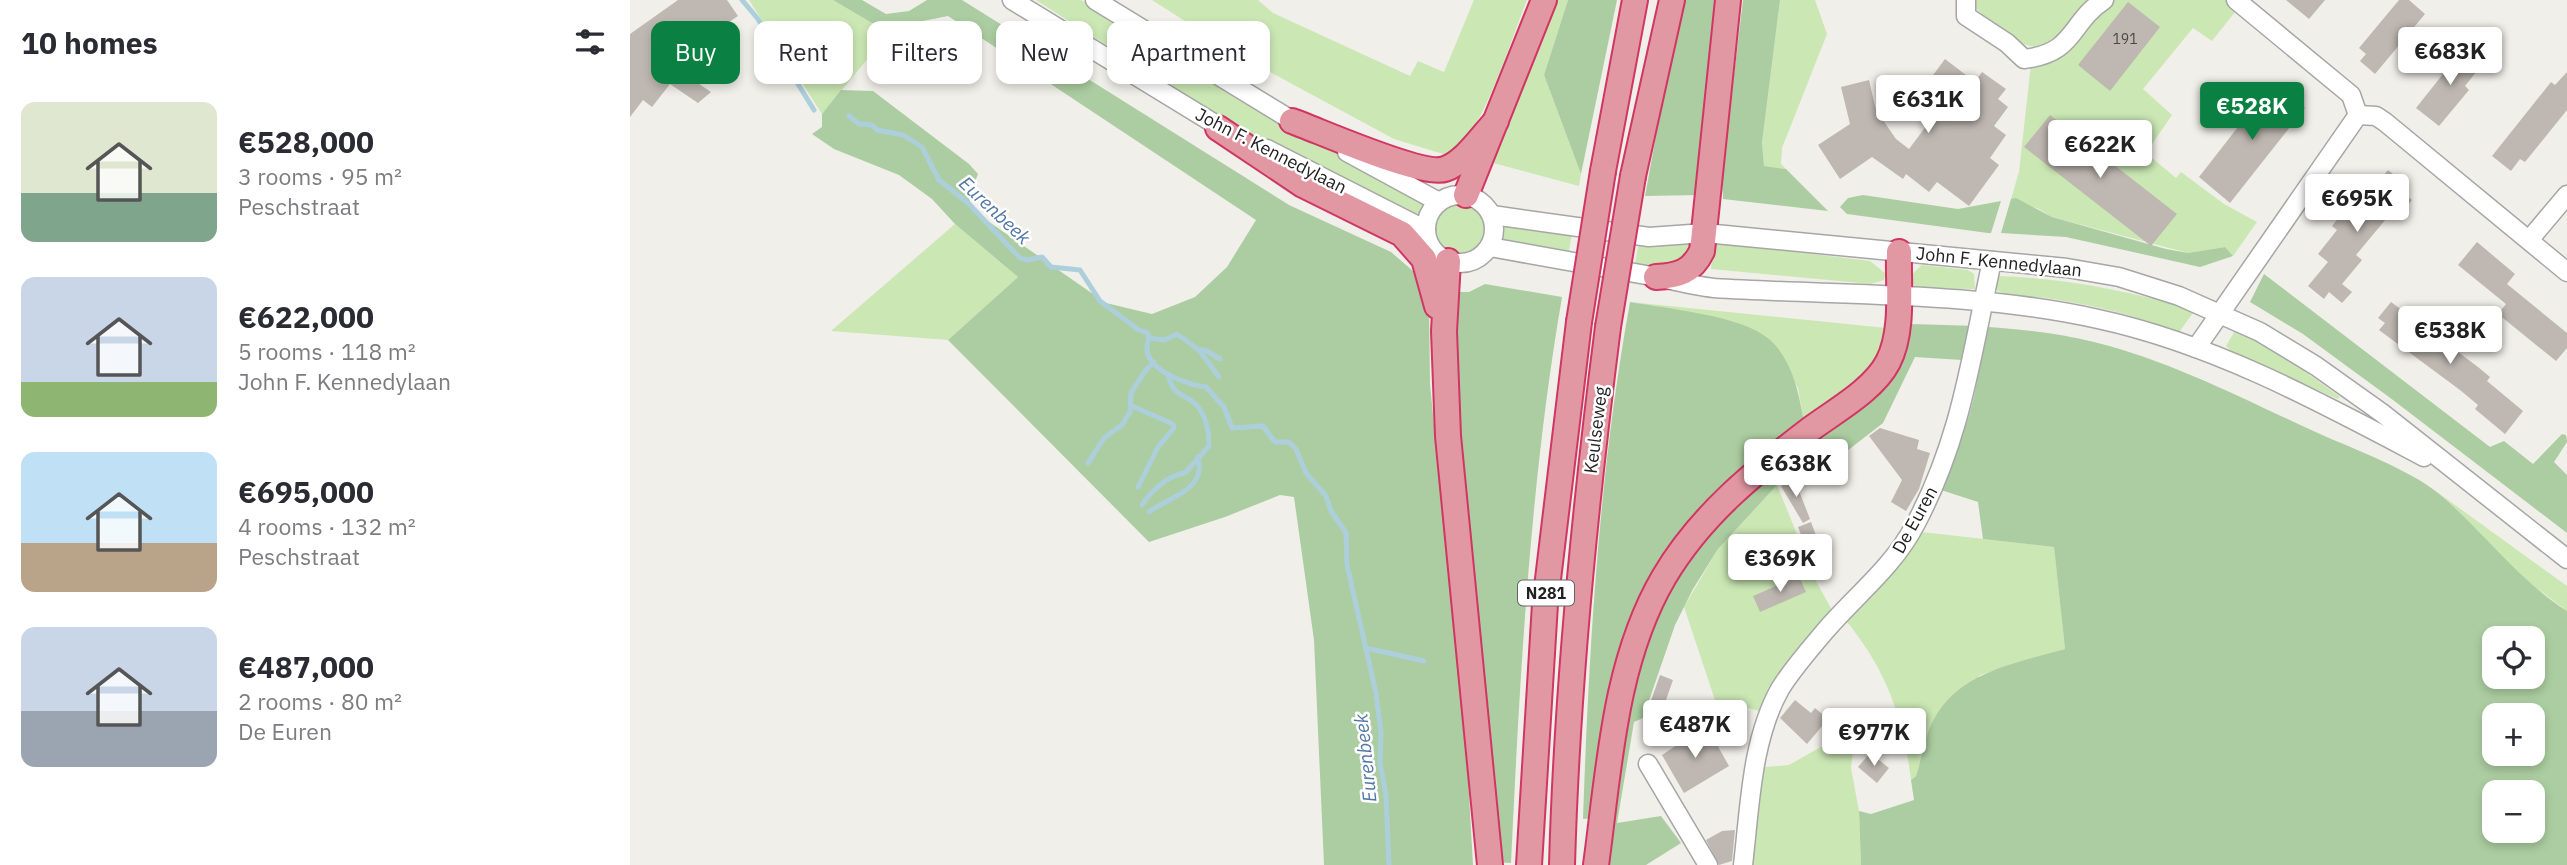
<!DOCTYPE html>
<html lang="en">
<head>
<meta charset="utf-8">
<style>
  body { margin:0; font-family:"IBM Plex Sans",sans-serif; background:#f2f2f3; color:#2b2b33; height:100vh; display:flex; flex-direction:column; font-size:26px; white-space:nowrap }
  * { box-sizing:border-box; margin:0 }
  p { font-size:23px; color:#7c7c81 }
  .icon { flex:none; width:38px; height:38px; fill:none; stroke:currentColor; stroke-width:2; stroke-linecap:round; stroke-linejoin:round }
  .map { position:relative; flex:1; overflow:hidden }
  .side { display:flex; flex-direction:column; background:#fff; width:630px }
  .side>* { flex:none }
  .hud { position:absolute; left:21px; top:21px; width:665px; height:63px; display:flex; gap:14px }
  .controls { position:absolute; left:1852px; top:626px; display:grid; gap:14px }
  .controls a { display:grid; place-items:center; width:63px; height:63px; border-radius:14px; background:#fff; box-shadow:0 4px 10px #0003; font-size:35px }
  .price { position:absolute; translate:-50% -60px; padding:0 16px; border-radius:7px; background:#fff; color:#222; font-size:23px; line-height:46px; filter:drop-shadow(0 2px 4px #0008) }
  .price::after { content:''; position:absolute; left:50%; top:42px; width:21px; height:16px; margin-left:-10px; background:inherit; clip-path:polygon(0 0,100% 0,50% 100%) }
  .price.active { background:#0b8043; color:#fff }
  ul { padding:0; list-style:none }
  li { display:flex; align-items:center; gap:21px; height:175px; padding:0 21px }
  li span { display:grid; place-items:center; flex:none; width:196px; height:140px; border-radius:14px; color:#555 }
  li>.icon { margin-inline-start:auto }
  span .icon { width:84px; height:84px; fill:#fffc; stroke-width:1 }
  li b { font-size:30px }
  h2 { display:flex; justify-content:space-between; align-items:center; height:84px; padding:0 21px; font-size:30px }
  .pill { padding:0 24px; border-radius:14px; background:#fff; box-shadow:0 4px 10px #0003; font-size:24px; line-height:63px }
  .pill.active { background:#0b8043; color:#fff }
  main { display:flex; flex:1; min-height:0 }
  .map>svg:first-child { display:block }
  .grass { fill:#cbe7b4 }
  .forest { fill:#accda1; fill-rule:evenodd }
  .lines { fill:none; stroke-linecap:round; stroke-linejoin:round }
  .stream { stroke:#adcfdb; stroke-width:5 }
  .building { fill:#bfb8b2 }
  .minor-casing { stroke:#a6a6a6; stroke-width:21 }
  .highway-casing { stroke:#d03663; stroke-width:28 }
  .minor { stroke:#fff; stroke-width:18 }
  .highway { stroke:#e298a2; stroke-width:24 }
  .highway-bridge-casing { stroke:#d03663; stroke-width:28; stroke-linecap:butt }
  .highway-bridge { stroke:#e298a2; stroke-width:24 }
  .labels { text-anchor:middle; stroke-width:5; stroke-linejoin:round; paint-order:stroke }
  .number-label { font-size:14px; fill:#494846 }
  .shield { fill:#fff; stroke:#646464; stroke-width:2 }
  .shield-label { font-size:16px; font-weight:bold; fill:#222 }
  .street-label { font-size:18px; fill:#222; stroke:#fff }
  .water-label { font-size:19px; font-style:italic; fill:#5177a4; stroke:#fff }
</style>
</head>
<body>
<main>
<section class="side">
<h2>10 homes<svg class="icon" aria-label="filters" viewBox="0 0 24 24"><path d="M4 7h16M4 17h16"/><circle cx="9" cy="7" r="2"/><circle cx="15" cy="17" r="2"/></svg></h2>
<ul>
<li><span style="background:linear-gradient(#dfe7d0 65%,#7fa58c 0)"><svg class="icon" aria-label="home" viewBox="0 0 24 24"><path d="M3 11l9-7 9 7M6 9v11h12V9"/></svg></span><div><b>€528,000</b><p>3 rooms · 95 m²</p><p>Peschstraat</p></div></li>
<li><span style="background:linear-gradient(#c9d6e8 75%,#8fb573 0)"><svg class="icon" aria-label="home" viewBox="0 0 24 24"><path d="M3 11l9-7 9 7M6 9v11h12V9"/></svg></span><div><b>€622,000</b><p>5 rooms · 118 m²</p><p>John F. Kennedylaan</p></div></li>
<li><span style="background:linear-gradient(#bfe0f5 65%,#b9a48a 0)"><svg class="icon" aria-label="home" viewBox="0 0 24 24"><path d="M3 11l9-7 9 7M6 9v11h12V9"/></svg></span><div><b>€695,000</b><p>4 rooms · 132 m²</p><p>Peschstraat</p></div></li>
<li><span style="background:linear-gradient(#c9d6e8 60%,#9aa5b1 0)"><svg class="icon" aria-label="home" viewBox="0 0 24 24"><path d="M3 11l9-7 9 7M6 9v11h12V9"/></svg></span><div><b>€487,000</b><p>2 rooms · 80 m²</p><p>De Euren</p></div></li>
</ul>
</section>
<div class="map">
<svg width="1937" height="865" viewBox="0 0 1937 865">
  <rect width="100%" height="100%" fill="#f1efe9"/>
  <!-- grass -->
  <g class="grass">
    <polygon points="119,0 203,0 252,29 264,27 192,114"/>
    <polygon points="406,0 451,0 636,114 798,203 792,219 645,149 551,93"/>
    <path d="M 522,0 L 628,0 L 643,13 L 780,76 L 788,61 L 814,72 L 844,0 L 897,0 C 881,39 853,134 820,156 L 764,139 L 605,53 Z"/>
    <polygon points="919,0 938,0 914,75 951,174 949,186 856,161"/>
    <polygon points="1150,0 1185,0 1197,34 1152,148 1151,164 1156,169 1134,166 1132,144"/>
    <path d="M 1342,0 L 1462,0 C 1403,65 1408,57 1342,6 Z"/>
    <polygon points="1479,0 1600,0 1609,7 1582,41 1563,28 1513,89 1542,115 1516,153 1546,178 1551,172 1594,204 1627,222 1603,256 1595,247 1558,253 1422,217 1409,209 1381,199 1389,172 1401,64"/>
    <circle cx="830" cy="228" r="25"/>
    <polygon points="870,222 942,234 938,255 868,242"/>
    <polygon points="325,224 388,277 318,340 201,331"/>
    <polygon points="1065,239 1064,252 1032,270 1005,264 1009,241"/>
    <polygon points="1083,242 1240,261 1256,274 1254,280 1241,284 1081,269"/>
    <polygon points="1292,265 1338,270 1344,274 1345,289 1287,288 1281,282 1281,275"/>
    <path d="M 1366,276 C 1433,278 1494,290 1558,308 L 1563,313 L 1547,335 C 1510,314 1459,305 1417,298 C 1400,296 1379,299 1365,289 Z"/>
    <path d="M 1000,302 L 1256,328 C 1249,374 1208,396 1174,422 L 1168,388 L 1141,341 L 1090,320 Z"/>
    <polygon points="1606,329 1641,347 1710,397 1708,399 1601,351 1596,346"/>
    <polygon points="1147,485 1186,581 1203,612 1150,676 1130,711 1085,700 1054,607 1088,549"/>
    <polygon points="1807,492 1937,586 1937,611 1892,577"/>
    <path d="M 1287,529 L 1292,532 L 1424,547 L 1435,649 L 1350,675 L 1294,751 L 1286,776 L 1281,780 C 1273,715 1255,667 1213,617 Z"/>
    <polygon points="1213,739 1223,750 1221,768 1229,811 1231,865 1114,865 1124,768 1159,765 1203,740"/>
  </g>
  <!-- forest -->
  <g class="forest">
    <polygon points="203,0 232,0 256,14 279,11 297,0 332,0 659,205 761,252 791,278 799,305 800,384 837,759 843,865 694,865 684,640 664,497 650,495 595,517 519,542 318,340 388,277 325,224 302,199 269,175 204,149 182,134 192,127 192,114 211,90 243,91 339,164 348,174 339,197 342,210 476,303 522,314 565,297 597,267 626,220 318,16 252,29"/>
    <polygon points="938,0 987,0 951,174 914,75"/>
    <polygon points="1051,0 1087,0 1070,195 1015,196"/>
    <polygon points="1113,0 1150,0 1132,143 1134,166 1156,169 1198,211 1093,199 1092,175"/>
    <polygon points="1233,195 1328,209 1371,201 1361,233 1358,233 1217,214 1210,207 1218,198"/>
    <polygon points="1386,198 1422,217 1536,249 1558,253 1595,247 1603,256 1570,267 1436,237 1371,233 1381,199"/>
    <polygon points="1634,274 1860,447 1874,441 1903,464 1932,434 1936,435 1937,442 1924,462 1937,475 1937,533 1763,400 1673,334 1620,302"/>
    <path d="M 855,284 L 932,297 C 900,483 890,674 881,863 L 864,862 L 834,577 L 824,292 L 839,292 Z"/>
    <path d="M 1000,302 C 1037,309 1111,315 1139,339 C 1162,359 1169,393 1174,422 L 1143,442 L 1075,502 L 1023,582 L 966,818 L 953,819 C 959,646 969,473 1000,302 Z"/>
    <path d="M 1274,324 C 1338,325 1402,327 1464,342 C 1542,361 1617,401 1690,434 C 1724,449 1780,470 1808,493 C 1853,531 1887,579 1937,611 L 1937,865 L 1231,865 L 1229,811 L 1241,814 L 1284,800 L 1281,780 L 1286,776 C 1292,758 1295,735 1304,719 C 1330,671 1387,663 1435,649 L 1424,547 L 1353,539 L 1348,502 L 1311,490 C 1324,459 1352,393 1347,361 L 1285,357 L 1253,423 L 1186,475 L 1172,469 L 1147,485 L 1088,549 L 1063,589 L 1045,625 L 1013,718 L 1004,722 L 987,823 L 1031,816 L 1051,843 L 1016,865 L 973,865 L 996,718 L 1021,627 L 1043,582 L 1078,529 L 1240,391 ZM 1864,639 L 1902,639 L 1902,677 L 1864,677 ZM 1864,716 L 1902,716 L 1902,754 L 1864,754 ZM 1864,793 L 1902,793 L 1902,831 L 1864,831 Z"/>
  </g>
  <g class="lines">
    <!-- stream -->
    <g class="stream">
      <polyline points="112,0 128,19 184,110"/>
      <path d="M 219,116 L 229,124 L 242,125 L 247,130 L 273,135 L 292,147 L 309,180 L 338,203 L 390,258 L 398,260 L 412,257 L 421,267 L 450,270 L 470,301 L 509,330 L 518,333 C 520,340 516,343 517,350 C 519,372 560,385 576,387 L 594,407 L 602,428 L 633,426 L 645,442 L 659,442 L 666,449 L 676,473 L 696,496 L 701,511 L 716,533 L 717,565 L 746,693 L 751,733 L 750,763 L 756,795 L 759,865"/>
      <polyline points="520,338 535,340 547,334 569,350 575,350 590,359"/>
      <polyline points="569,350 589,377"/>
      <polyline points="502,406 543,424 544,428 528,447 508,487"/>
      <polyline points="458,463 474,438 492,425 500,412 501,393 515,371 524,362"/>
      <path d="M 512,505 C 521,491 538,475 555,473 L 579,446 C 579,433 577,418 568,407 C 556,392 543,399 538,374"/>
      <path d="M 519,512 C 538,497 577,491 568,457"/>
      <polyline points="736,648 794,661"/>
    </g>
  </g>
  <!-- building -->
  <g class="building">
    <polygon points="48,0 97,0 108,16 84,32 76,21 52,37 61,49 41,65 81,92 68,103 40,84 22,107 13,100 0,117 0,34"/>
    <polygon points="1656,0 1695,0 1679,19"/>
    <polygon points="1769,0 1779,0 1795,14 1745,74 1730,61 1736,54 1729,48"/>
    <polygon points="1498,2 1530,27 1480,91 1448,65"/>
    <polygon points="1838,49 1854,62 1835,86 1839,90 1809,126 1786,108 1821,64 1817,61 1827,50 1833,55"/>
    <polygon points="1315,59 1345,82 1352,72 1376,89 1368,99 1378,107 1364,126 1376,135 1360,158 1369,165 1339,206 1307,182 1299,192 1276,174 1273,179 1242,157 1210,179 1188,145 1220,124 1211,87 1239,80 1246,110 1266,139 1279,149 1312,105 1292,90"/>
    <polygon points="1937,72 1937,110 1895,162 1890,159 1881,171 1862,156 1921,82 1925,85"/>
    <polygon points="1643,82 1675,108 1600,203 1569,177"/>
    <polygon points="1420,115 1547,214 1521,246 1394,147"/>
    <polygon points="1758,170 1774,183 1768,189 1782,200 1772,212 1766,207 1726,255 1732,260 1712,284 1722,292 1712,303 1699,292 1694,299 1678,286 1698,262 1688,254 1707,230 1702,226 1732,189 1738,194"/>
    <polygon points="1847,242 1885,274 1877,284 1937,333 1937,348 1926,361 1868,314 1876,304 1828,265"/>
    <polygon points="1761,302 1848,367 1860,377 1857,381 1893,411 1875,434 1845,409 1848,405 1830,390 1749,330 1755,323 1748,318"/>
    <polygon points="1250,428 1289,440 1287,449 1300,453 1289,489 1276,511 1261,502 1272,480 1239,436"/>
    <polygon points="1164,478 1180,519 1173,523 1151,486"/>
    <polygon points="1181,522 1188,541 1175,545 1168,527"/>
    <polygon points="1169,576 1176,592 1130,612 1123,596"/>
    <polygon points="1030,675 1043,680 1030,717 1017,712"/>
    <polygon points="1165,700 1181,713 1185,708 1198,719 1177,744 1150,718"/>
    <polygon points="1073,728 1078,736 1081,734 1099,766 1054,793 1032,755"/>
    <polygon points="1240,753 1259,768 1247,783 1228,767"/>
    <polygon points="1105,830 1102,861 1089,865 1076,840 1092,831"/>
  </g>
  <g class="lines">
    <!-- minor casing -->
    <g class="minor-casing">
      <g id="minor">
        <polyline points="382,0 598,132"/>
        <polyline points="465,0 671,126"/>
        <path d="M 1336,0 L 1336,16 L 1377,43 L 1394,59 C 1446,53 1439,23 1474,0"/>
        <polyline points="1606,0 1721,95 1728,115"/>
        <polyline points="1728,115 1746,116 1755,122 1937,272"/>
        <polyline points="637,149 796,230"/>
        <polyline points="717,152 809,202"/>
        <circle cx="830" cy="229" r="34"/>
        <polyline points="862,215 1019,237 1075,233 1437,268 1489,277 1549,296 1630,332 1686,366 1752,413 1937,559"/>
        <polyline points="1899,240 1937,195"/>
        <path d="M 860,247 C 915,257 971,267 1027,277 C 1045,281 1065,286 1084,288 C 1212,296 1342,291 1468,319 C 1584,344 1690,402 1794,457"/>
        <polyline points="1566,348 1728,115"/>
        <polyline points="1018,764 1078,865"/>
        <path d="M 1113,865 C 1120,807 1121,741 1150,689 C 1163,668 1180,649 1196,630 C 1226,595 1263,567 1285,525 C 1332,437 1341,356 1362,261"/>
      </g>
    </g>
    <!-- highway casing -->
    <g class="highway-casing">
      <g id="highway">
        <path d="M 662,121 C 690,131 792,177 815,169 C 835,162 851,137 866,121"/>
        <polyline points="588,128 673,185 772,234 794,259 807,306"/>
        <polyline points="973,171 1005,0"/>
        <polyline points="1003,176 1042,0"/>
        <polyline points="836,195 914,0"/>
        <polyline points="818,261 814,331 818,436 860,865"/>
        <path d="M 1026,277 C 1048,276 1062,272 1072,251 L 1098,0"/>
        <polyline points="899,865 915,604 949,322"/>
        <path d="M 932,865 C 937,685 955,506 978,327"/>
        <path d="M 966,865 C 979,770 984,662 1034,577 C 1070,516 1122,474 1178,431 C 1203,412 1243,391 1258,362 C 1274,331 1268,287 1269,252"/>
      </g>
    </g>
    <!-- minor -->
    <use href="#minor" class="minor"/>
    <!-- highway -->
    <use href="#highway" class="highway"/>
    <!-- highway-bridge casing -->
    <g class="highway-bridge-casing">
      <g id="highway-bridge">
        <polyline points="949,322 973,171"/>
        <polyline points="978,327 1003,176"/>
      </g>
    </g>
    <!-- highway-bridge -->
    <use href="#highway-bridge" class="highway-bridge"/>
  </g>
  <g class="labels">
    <!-- number labels -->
    <g class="number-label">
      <text x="1495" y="44">191</text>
    </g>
    <!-- shield labels -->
    <rect class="shield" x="888" y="580.5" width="56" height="25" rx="5"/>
    <g class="shield-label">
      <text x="916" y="599">N281</text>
    </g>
    <!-- street labels -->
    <g class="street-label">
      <text transform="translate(641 151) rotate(27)" y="6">John F. Kennedylaan</text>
      <text transform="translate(1369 262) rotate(6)" y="6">John F. Kennedylaan</text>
      <text transform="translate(966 430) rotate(-83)" y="6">Keulseweg</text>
      <text transform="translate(1285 520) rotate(-61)" y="6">De Euren</text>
    </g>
    <!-- water labels -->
    <g class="water-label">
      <text transform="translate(365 210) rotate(43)" y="7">Eurenbeek</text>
      <text transform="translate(735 758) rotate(-96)" y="7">Eurenbeek</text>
    </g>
  </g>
</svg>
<div class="controls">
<a><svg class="icon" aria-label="locate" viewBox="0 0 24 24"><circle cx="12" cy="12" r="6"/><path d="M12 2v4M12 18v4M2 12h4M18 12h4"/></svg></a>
<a>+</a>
<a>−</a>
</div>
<b class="price" style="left:1820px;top:87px">€683K</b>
<b class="price" style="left:1298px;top:135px">€631K</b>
<b class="price active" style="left:1622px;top:142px">€528K</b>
<b class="price" style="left:1470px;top:180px">€622K</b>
<b class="price" style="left:1727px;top:234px">€695K</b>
<b class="price" style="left:1820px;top:366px">€538K</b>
<b class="price" style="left:1166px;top:499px">€638K</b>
<b class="price" style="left:1150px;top:594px">€369K</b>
<b class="price" style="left:1065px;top:760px">€487K</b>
<b class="price" style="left:1244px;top:768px">€977K</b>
<div class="hud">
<a class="pill active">Buy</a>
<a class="pill">Rent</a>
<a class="pill">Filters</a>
<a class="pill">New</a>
<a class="pill">Apartment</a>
</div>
</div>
</main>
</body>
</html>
